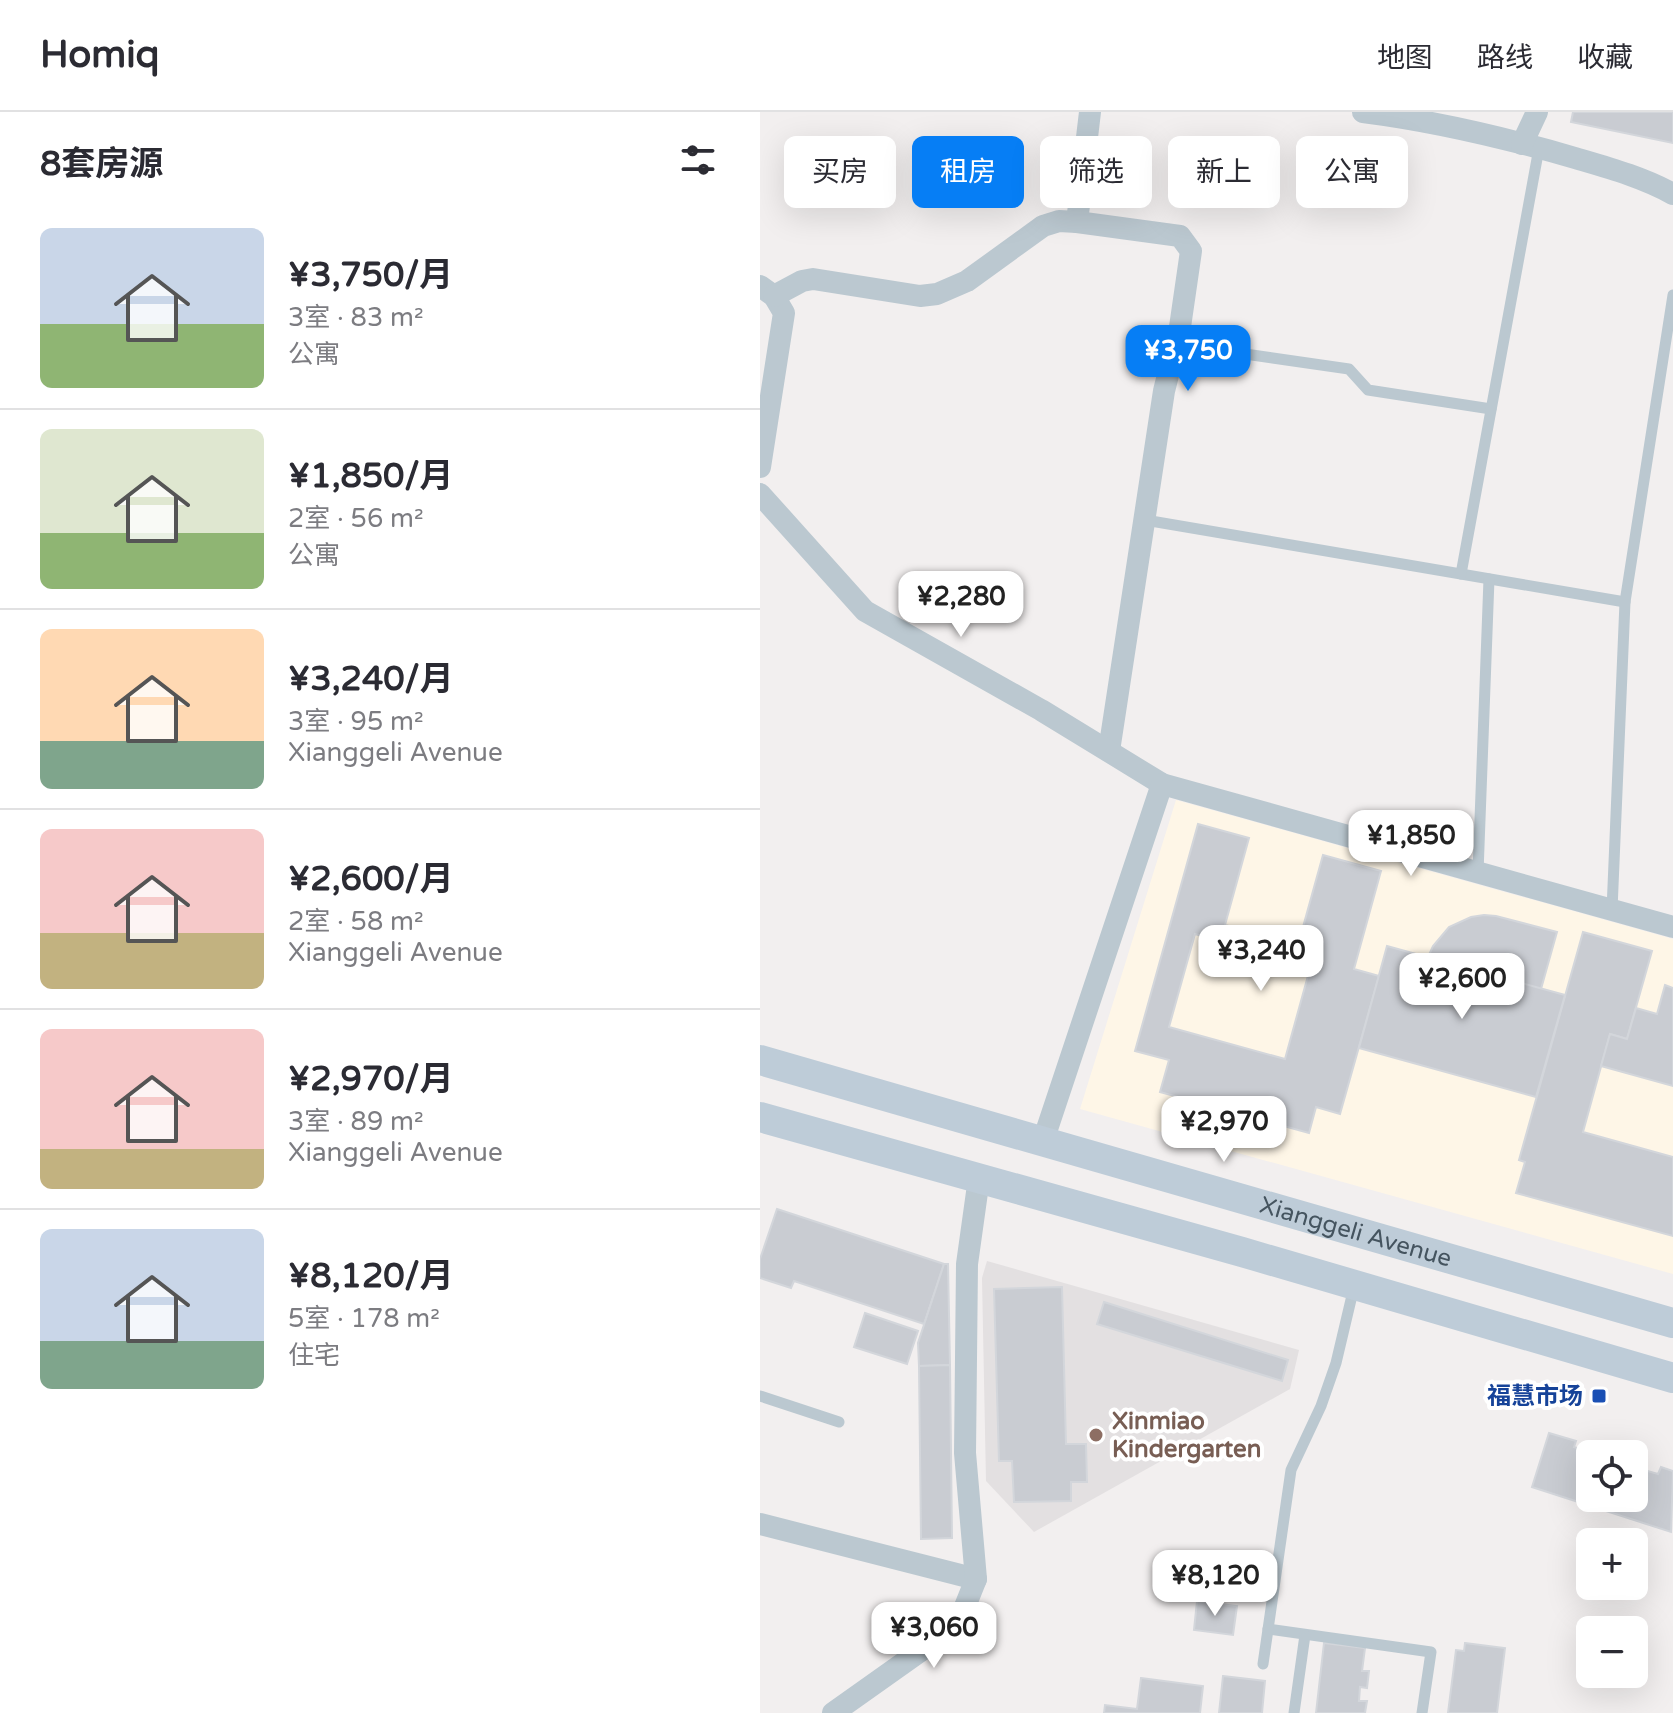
<!DOCTYPE html>
<html lang="zh">
<head>
<meta charset="utf-8">
<style>
  body { margin:0; font-family:"Varela Round","Noto Sans SC",sans-serif; background:#f2f2f3; color:#2b2b33; height:100vh; display:flex; flex-direction:column; font-size:30px; white-space:nowrap }
  * { box-sizing:border-box; margin:0 }
  p { font-size:26px; color:#7c7c81 }
  .icon { flex:none; width:44px; height:44px; fill:none; stroke:currentColor; stroke-width:2; stroke-linecap:round; stroke-linejoin:round }
  .map { position:relative; flex:1; overflow:hidden }
  .panel { display:flex; flex-direction:column; background:#fff; width:760px }
  .panel>* { flex:none }
  .hud { position:absolute; left:24px; top:24px; width:760px; height:72px; display:flex; gap:16px }
  .buttons { position:absolute; left:816px; top:1328px; display:grid; gap:16px }
  .buttons a { display:grid; place-items:center; width:72px; height:72px; border-radius:12px; background:#fff; box-shadow:0 8px 32px #0002; font-size:40px }
  .price { position:absolute; translate:-50% -68px; padding:0 18px; border-radius:16px; background:#fff; color:#222; font-size:26px; line-height:52px; filter:drop-shadow(0 2px 4px #0008) }
  .price::after { content:''; position:absolute; left:50%; top:48px; width:24px; height:18px; margin-left:-12px; background:inherit; clip-path:polygon(0 0,100% 0,50% 100%) }
  .price.active { background:#067ef5; color:#fff }
  ul { padding:0; list-style:none }
  li { display:flex; align-items:center; gap:24px; height:200px; padding:0 40px }
  li+li { border-top:2px solid #e1e1e2 }
  li span { display:grid; place-items:center; flex:none; width:224px; height:160px; border-radius:12px; color:#555 }
  li>.icon { margin-inline-start:auto }
  span .icon { width:96px; height:96px; fill:#fffc; stroke-width:1 }
  li b { font-size:34px }
  h2 { display:flex; justify-content:space-between; align-items:center; height:96px; padding:0 40px; font-size:34px }
  .pill { padding:0 28px; border-radius:12px; background:#fff; box-shadow:0 8px 32px #0002; font-size:28px; line-height:72px }
  .pill.active { background:#067ef5; color:#fff }
  header { display:flex; align-items:center; gap:48px; box-sizing:border-box; height:112px; padding:0 40px; background:#fff; border-bottom:2px solid #e1e1e2 }
  header strong { font-size:38px }
  nav { display:flex; gap:44px; margin-inline-start:auto; font-size:28px }
  main { display:flex; flex:1; min-height:0 }
  .map>svg:first-child { display:block }
  .commercial { fill:#fef6e7 }
  .education { fill:#e3e0e1 }
  .building { fill:#c9ccd2; stroke:#d3d6db; stroke-width:2; fill-rule:evenodd }
  .lines { fill:none; stroke-linecap:round; stroke-linejoin:round }
  .lane { stroke:#bbc8d0; stroke-width:11 }
  .street { stroke:#bbc8d0; stroke-width:22 }
  .secondary { stroke:#beccd8; stroke-width:30 }
  .transit-dot { fill:#1a4fb4; stroke:#fff; stroke-width:3 }
  .education-dot { fill:#8d6e63; stroke:#fff; stroke-width:3 }
  .labels { text-anchor:middle; stroke-width:8; stroke-linejoin:round; paint-order:stroke }
  .street-label { font-size:24px; fill:#45545f; stroke:#fff }
  .transit-label { font-size:24px; font-weight:bold; fill:#164399; stroke:#fff; text-anchor:end }
  .education-label { font-size:24px; font-weight:bold; fill:#785e54; stroke:#fff; text-anchor:start }
</style>
</head>
<body>
<header>
<strong>Homiq</strong>
<nav><a>地图</a><a>路线</a><a>收藏</a></nav>
</header>
<main>
<section class="panel">
<h2>8套房源<svg class="icon" aria-label="filters" viewBox="0 0 24 24"><path d="M4 7h16M4 17h16"/><circle cx="9" cy="7" r="2"/><circle cx="15" cy="17" r="2"/></svg></h2>
<ul>
<li><span style="background:linear-gradient(#c9d6e8 60%,#8fb573 0)"><svg class="icon" aria-label="home" viewBox="0 0 24 24"><path d="M3 11l9-7 9 7M6 9v11h12V9"/></svg></span><div><b>¥3,750/月</b><p>3室 · 83 m²</p><p>公寓</p></div></li>
<li><span style="background:linear-gradient(#dfe7d0 65%,#8fb573 0)"><svg class="icon" aria-label="home" viewBox="0 0 24 24"><path d="M3 11l9-7 9 7M6 9v11h12V9"/></svg></span><div><b>¥1,850/月</b><p>2室 · 56 m²</p><p>公寓</p></div></li>
<li><span style="background:linear-gradient(#ffd9b3 70%,#7fa58c 0)"><svg class="icon" aria-label="home" viewBox="0 0 24 24"><path d="M3 11l9-7 9 7M6 9v11h12V9"/></svg></span><div><b>¥3,240/月</b><p>3室 · 95 m²</p><p>Xianggeli Avenue</p></div></li>
<li><span style="background:linear-gradient(#f6c9c9 65%,#c2b280 0)"><svg class="icon" aria-label="home" viewBox="0 0 24 24"><path d="M3 11l9-7 9 7M6 9v11h12V9"/></svg></span><div><b>¥2,600/月</b><p>2室 · 58 m²</p><p>Xianggeli Avenue</p></div></li>
<li><span style="background:linear-gradient(#f6c9c9 75%,#c2b280 0)"><svg class="icon" aria-label="home" viewBox="0 0 24 24"><path d="M3 11l9-7 9 7M6 9v11h12V9"/></svg></span><div><b>¥2,970/月</b><p>3室 · 89 m²</p><p>Xianggeli Avenue</p></div></li>
<li><span style="background:linear-gradient(#c9d6e8 70%,#7fa58c 0)"><svg class="icon" aria-label="home" viewBox="0 0 24 24"><path d="M3 11l9-7 9 7M6 9v11h12V9"/></svg></span><div><b>¥8,120/月</b><p>5室 · 178 m²</p><p>住宅</p></div></li>
</ul>
</section>
<div class="map">
<svg width="913" height="1601" viewBox="0 0 913 1601">
  <rect width="100%" height="100%" fill="#f2efef"/>
  <!-- commercial -->
  <polygon class="commercial" points="416,688 913,827 913,1162 320,997"/>
  <!-- education -->
  <polygon class="education" points="227,1149 539,1238 530,1277 274,1420 226,1369 222,1166"/>
  <!-- building -->
  <g class="building">
    <polygon points="813,0 913,0 913,31 811,10"/>
    <path d="M 438,712 L 489,726 L 465,813 L 538,833 L 563,743 L 621,759 L 594,857 L 619,864 L 580,1002 L 556,995 L 549,1021 L 400,980 L 409,948 L 375,939 ZM 435,822 L 535,850 L 534,855 L 549,860 L 525,947 L 409,915 Z"/>
    <polygon points="724,803 736,804 797,820 781,877 668,845 673,834 689,815 711,805"/>
    <polygon points="823,820 892,839 867,927 850,922 823,1020 913,1045 913,1124 756,1081 765,1050 759,1048"/>
    <polygon points="627,834 805,883 776,985 599,936"/>
    <polygon points="905,873 913,876 913,974 841,954 850,922 867,927 876,896 897,902"/>
    <polygon points="17,1097 184,1152 164,1212 34,1169 31,1176 0,1166 0,1147"/>
    <polygon points="184,1152 188,1152 190,1253 159,1254 158,1231"/>
    <polygon points="302,1175 306,1332 326,1332 327,1370 311,1370 311,1389 254,1390 252,1349 239,1349 234,1177"/>
    <polygon points="344,1190 528,1248 522,1269 337,1212"/>
    <polygon points="105,1201 158,1219 147,1252 94,1235"/>
    <polygon points="190,1253 192,1426 161,1427 159,1254"/>
    <polygon points="789,1321 816,1329 814,1335 835,1342 830,1342 830,1386 874,1386 874,1355 898,1362 901,1355 913,1359 911,1420 772,1375"/>
    <polygon points="437,1489 477,1494 473,1523 434,1518"/>
    <polygon points="564,1531 605,1536 602,1559 609,1559 607,1576 600,1575 599,1589 607,1589 605,1601 556,1601"/>
    <polygon points="705,1531 745,1536 737,1601 688,1601 696,1538 704,1539"/>
    <polygon points="463,1564 505,1569 502,1601 459,1601"/>
    <polygon points="381,1566 443,1574 440,1601 344,1601 345,1593 377,1597"/>
  </g>
  <g class="lines">
    <!-- lane -->
    <g class="lane">
      <polyline points="416,232 589,257 608,278 731,297"/>
      <polyline points="385,408 865,490"/>
      <polyline points="701,462 779,36"/>
      <polyline points="718,761 729,467"/>
      <polyline points="852,798 865,490 913,183"/>
      <polyline points="0,1284 79,1310"/>
      <polyline points="508,1517 671,1540 662,1601"/>
      <polyline points="503,1552 531,1358 561,1294 576,1251 594,1175"/>
      <polyline points="534,1601 545,1523"/>
    </g>
    <!-- street -->
    <g class="street">
      <polyline points="330,0 317,110 420,124 431,139 420,215 404,279 349,639"/>
      <path d="M 603,0 C 674,9 746,26 815,46 C 849,56 882,65 913,82"/>
      <polyline points="762,32 777,0"/>
      <polyline points="0,174 14,184 24,201 0,355"/>
      <polyline points="14,184 42,169 53,167 160,184 177,182 207,169 283,114 299,109 317,110"/>
      <polyline points="0,382 105,499 281,598 402,672 913,815"/>
      <polyline points="283,1029 402,672"/>
      <polyline points="0,1412 216,1467"/>
      <polyline points="73,1601 190,1518 202,1502 216,1467 205,1341 207,1152 219,1066"/>
    </g>
    <!-- secondary -->
    <g class="secondary">
      <path id="s1" d="M 0,948 L 913,1211"/>
      <polyline points="0,1005 482,1140 913,1266"/>
    </g>
  </g>
  <!-- markers -->
  <rect class="transit-dot" x="831" y="1276" width="16" height="16" rx="4"/>
  <circle class="education-dot" cx="336" cy="1323" r="8"/>
  <g class="labels">
    <!-- street labels -->
    <g class="street-label">
      <text dy="8" stroke="none"><textPath href="#s1" startOffset="620">Xianggeli Avenue</textPath></text>
    </g>
    <!-- transit labels -->
    <g class="transit-label">
      <text x="823" y="1292">福慧市场</text>
    </g>
    <!-- education labels -->
    <g class="education-label">
      <text x="352" y="1317">Xinmiao<tspan x="352" dy="28">Kindergarten</tspan></text>
    </g>
  </g>
</svg>
<div class="buttons">
<a><svg class="icon" aria-label="locate" viewBox="0 0 24 24"><circle cx="12" cy="12" r="6"/><path d="M12 2v4M12 18v4M2 12h4M18 12h4"/></svg></a>
<a>+</a>
<a>−</a>
</div>
<b class="price active" style="left:428px;top:281px">¥3,750</b>
<b class="price" style="left:201px;top:527px">¥2,280</b>
<b class="price" style="left:651px;top:766px">¥1,850</b>
<b class="price" style="left:501px;top:881px">¥3,240</b>
<b class="price" style="left:702px;top:909px">¥2,600</b>
<b class="price" style="left:464px;top:1052px">¥2,970</b>
<b class="price" style="left:455px;top:1506px">¥8,120</b>
<b class="price" style="left:174px;top:1558px">¥3,060</b>
<div class="hud">
<a class="pill">买房</a>
<a class="pill active">租房</a>
<a class="pill">筛选</a>
<a class="pill">新上</a>
<a class="pill">公寓</a>
</div>
</div>
</main>
</body>
</html>
